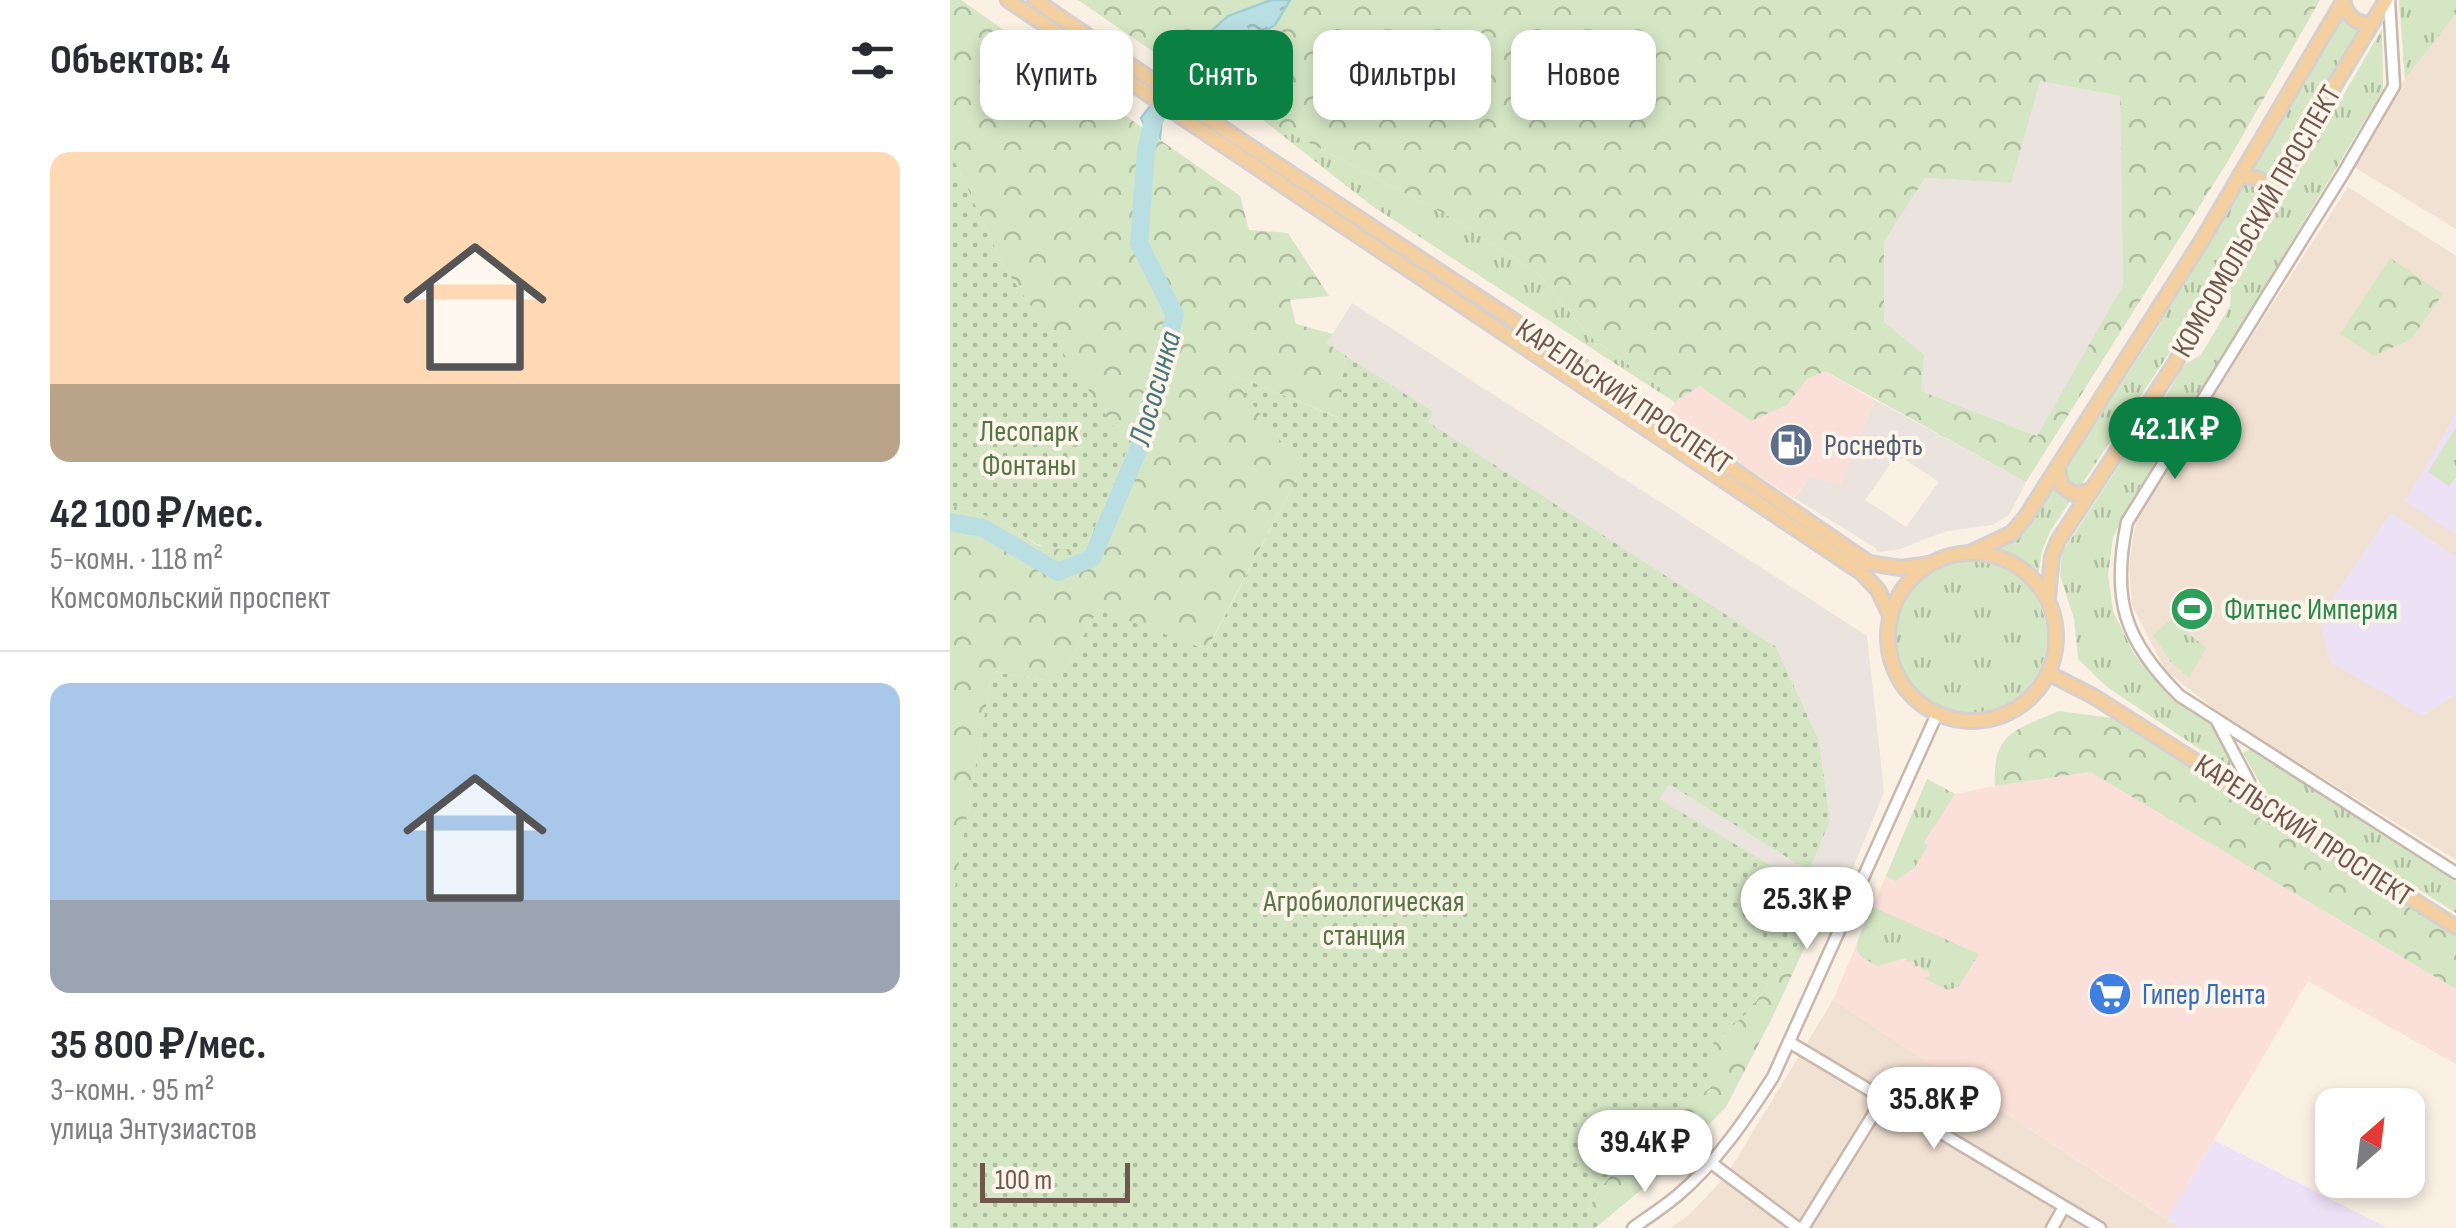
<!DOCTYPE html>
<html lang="ru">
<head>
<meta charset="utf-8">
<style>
  body { margin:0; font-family:"Sofia Sans Condensed",sans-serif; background:#f2f2f3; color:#2b2b33; height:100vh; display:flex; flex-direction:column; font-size:38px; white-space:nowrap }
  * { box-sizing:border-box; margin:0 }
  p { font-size:32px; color:#7c7c81 }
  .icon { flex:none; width:55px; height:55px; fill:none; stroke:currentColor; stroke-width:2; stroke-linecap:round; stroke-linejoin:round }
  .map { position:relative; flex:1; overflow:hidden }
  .details { display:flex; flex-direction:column; background:#fff; width:950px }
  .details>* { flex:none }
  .banner { position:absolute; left:30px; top:30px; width:950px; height:90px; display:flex; gap:20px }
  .needle { width:65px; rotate:28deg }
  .fabs { position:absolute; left:1365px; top:1088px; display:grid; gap:20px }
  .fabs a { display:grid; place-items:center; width:110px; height:110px; border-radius:20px; background:#fff; box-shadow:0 5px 15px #0003; font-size:50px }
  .scale { position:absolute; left:30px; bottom:25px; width:150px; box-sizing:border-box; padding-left:10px; border:5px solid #70574c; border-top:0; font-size:28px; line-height:35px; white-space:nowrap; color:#70574c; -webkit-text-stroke:8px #fdf4ea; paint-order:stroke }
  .price { position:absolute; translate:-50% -85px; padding:0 22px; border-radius:35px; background:#fff; color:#222; font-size:32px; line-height:65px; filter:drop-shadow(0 2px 5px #0008) }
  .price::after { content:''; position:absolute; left:50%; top:60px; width:30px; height:22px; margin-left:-15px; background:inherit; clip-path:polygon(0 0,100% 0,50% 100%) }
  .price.on { background:#0b8043; color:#fff }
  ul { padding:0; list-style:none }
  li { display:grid; align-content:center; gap:20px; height:530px; padding:0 50px }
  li+li { border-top:2px solid #e1e1e2 }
  li span { display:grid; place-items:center; height:310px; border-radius:20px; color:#555 }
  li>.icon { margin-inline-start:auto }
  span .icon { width:180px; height:180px; fill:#fffc; stroke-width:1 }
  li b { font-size:42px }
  h2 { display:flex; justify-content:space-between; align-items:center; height:120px; padding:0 50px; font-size:42px }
  .tag { padding:0 35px; border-radius:20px; background:#fff; box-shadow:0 5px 15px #0003; font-size:35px; line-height:90px }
  .tag.on { background:#0b8043; color:#fff }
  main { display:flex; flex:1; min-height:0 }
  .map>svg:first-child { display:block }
  .residential { fill:#f1e1d3 }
  .commercial { fill:#fae0d8 }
  .industrial { fill:#eae3de; fill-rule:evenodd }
  .education { fill:#ede1f6 }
  .grass { fill:url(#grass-tufts) }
  .forest { fill:url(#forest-crowns); fill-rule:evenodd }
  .park { fill:url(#park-dots) }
  .water { fill:url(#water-ripples); stroke:#a1ced3; stroke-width:2.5 }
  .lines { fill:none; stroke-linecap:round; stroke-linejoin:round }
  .river { stroke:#badfe2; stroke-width:18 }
  .minor-casing { stroke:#cab7ab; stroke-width:15 }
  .major-casing { stroke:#d7d0cd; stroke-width:18 }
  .minor { stroke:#fff; stroke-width:10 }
  .major { stroke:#f4d0a1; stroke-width:12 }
  .labels { text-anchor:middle; stroke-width:8; stroke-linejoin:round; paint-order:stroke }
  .street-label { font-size:30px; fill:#70574c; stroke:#fdf4ea }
  .park-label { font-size:30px; fill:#567545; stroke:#fdf4ea }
  .service-label { font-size:30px; fill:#4e5e75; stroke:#fdf4ea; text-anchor:start }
  .leisure-label { font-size:30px; fill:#27864d; stroke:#fdf4ea; text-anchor:start }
  .shop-label { font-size:30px; fill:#366cbe; stroke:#fdf4ea; text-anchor:start }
  .water-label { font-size:32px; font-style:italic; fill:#44767b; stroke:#fdf4ea }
</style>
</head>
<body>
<main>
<section class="details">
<h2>Объектов: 4<svg class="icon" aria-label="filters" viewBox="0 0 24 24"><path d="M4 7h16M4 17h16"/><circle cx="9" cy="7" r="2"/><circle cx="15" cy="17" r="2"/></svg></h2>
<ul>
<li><span style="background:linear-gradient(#ffd9b3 75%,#b9a48a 0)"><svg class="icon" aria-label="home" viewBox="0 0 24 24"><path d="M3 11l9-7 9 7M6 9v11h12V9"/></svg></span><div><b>42 100 ₽/мес.</b><p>5-комн. · 118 m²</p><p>Комсомольский проспект</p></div></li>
<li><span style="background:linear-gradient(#a9c7e8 70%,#9aa5b1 0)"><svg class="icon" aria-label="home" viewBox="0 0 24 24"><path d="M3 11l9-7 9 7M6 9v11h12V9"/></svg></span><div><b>35 800 ₽/мес.</b><p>3-комн. · 95 m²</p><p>улица Энтузиастов</p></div></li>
</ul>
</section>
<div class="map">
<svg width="1506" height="1228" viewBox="0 0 1506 1228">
  <defs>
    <pattern id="grass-tufts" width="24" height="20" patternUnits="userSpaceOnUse" patternTransform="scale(2.5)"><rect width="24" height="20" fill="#d4e6c4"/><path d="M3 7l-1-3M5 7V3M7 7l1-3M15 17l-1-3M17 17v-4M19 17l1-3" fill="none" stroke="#b0bda1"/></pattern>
    <pattern id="forest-crowns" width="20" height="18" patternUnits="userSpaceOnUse" patternTransform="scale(2.5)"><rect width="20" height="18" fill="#d4e6c4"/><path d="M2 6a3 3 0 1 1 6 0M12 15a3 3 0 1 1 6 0" fill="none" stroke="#b0bda1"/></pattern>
    <pattern id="park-dots" width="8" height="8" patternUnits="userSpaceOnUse" patternTransform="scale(2.5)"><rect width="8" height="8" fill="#d4e6c4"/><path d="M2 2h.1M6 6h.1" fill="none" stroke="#b0bda1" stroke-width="1.8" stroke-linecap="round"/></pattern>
    <pattern id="water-ripples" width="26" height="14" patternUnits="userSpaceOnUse" patternTransform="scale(2.5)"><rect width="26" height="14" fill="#badfe2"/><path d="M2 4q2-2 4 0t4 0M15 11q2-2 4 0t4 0" fill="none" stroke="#9cb8b9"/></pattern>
  </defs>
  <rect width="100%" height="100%" fill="#faf0e4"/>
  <!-- residential -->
  <g class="residential">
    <polygon points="1506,14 1506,229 1404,167 1455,79"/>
    <polygon points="1398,187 1506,256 1506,860 1276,718 1216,671 1182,606 1179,564 1187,514"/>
    <polygon points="883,1000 1230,1228 720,1228 739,1215 776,1176"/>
  </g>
  <!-- commercial -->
  <g class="commercial">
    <polygon points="874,371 925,400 891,487 861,476 843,498 716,415 727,400 749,386 837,405 857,379"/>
    <polygon points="1140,772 1506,989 1506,1064 1358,981 1217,1219 883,1000 977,779 1005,794 1045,786"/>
  </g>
  <!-- industrial -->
  <g class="industrial">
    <polygon points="1089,81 1170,96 1173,285 1088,436 971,391 934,322 934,242 975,178 1061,183"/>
    <polygon points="402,303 917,636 934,792 888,905 708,799 719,783 859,871 880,821 869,741 826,647 477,422 483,413 377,343"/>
    <path d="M 925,400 L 1076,482 L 1059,515 L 1042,525 L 997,531 L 947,550 L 927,552 L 926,548 L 844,498 L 861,476 L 891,486 ZM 953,458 L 989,482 L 956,527 L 915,500 L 943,460 Z"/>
  </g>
  <!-- education -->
  <g class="education">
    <polygon points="1506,414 1506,535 1455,501"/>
    <polygon points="1441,513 1506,557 1506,694 1473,716 1380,662 1369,617"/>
    <polygon points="1264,1140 1438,1228 1230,1228 1217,1219"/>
  </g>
  <!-- grass -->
  <g class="grass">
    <polygon points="1449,0 1506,0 1506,14 1455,79"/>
    <polygon points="1391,15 1398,26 1408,29 1222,349 1101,530 1092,550 1088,576 1071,559 1048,549 1068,538 1083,520 1203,335 1304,169"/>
    <polygon points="1432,29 1433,90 1249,396 1208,409 1235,364 1251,355 1280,306 1281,286"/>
    <polygon points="308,116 495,214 588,273 638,335 727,400 726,403 422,206"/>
    <polygon points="385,208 608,356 605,361 383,211"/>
    <polygon points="1233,418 1186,493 1163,537 1158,575 1163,611 1184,654 1218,695 1264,727 1281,763 1281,770 1157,687 1128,659 1124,619 1110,575 1112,553 1194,427"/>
    <polygon points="1506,427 1506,477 1499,486 1478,472"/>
    <circle cx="1021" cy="637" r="76"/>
    <polygon points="1221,619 1256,648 1239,678 1221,662 1203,635"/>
    <polygon points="1301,748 1506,882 1506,913 1315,792 1293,753"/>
    <polygon points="977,779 1005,794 974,842 978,846 964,868 946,881 936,876"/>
    <path d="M 923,907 L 1029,954 L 1008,987 L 998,990 L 973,978 L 980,976 L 978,970 L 973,971 L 970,965 L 965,967 L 963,961 L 957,962 L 956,958 L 927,966 C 921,962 908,957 907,949 C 905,941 919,915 923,907 Z"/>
  </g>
  <!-- forest -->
  <g class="forest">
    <polygon points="0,0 11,0 290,196 299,230 338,233 379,296 340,300 346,324 383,334 377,343 395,355 390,418 281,374 352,469 256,651 148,609 109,682 42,672 2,905 0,903 0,505 24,511 47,520 89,546 136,546 158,498 177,447 54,267 0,151"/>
    <polygon points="128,0 321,0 278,16 252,39 230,70"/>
    <path d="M 340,0 L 1370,0 L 1278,161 L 1076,482 L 875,371 L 857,379 L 837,405 L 801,421 L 750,386 L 727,400 L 638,335 L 588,273 L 495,214 L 308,116 L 241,76 L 246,69 L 325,25 ZM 1090,81 L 1170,96 L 1173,285 L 1087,436 L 971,391 L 974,355 L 934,322 L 934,242 L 975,178 L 1061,183 Z"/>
    <polygon points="1440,258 1493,294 1461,339 1424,356 1390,334"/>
    <path d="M 1109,711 L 1162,718 L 1506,936 L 1506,989 L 1140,772 L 1045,786 C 1042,732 1066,730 1109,711 Z"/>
    <polygon points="870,914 823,1016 776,1107 710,1174 649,1225 638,1209 654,1184 684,1146 761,1087 759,1046 799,1011"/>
  </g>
  <!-- park -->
  <g class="park">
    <path d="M 0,151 L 54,267 L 178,447 L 158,498 L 136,546 C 91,557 83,539 46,520 C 32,513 16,509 0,505 Z"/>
    <polygon points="395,355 483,412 478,422 826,647 869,741 880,821 859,871 719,784 709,799 888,905 870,914 799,1011 760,1046 761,1087 684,1146 654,1184 638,1209 649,1225 644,1228 0,1228 0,903 2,904 42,672 109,682 148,609 257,650 352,469 279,373 389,418"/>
  </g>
  <!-- water -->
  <polygon class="water" points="321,0 340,0 325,25 246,70 212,118 210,138 195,127 191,118 252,39 278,16"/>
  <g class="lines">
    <!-- river -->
    <polyline class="river" points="0,522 33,528 108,572 142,558 187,453 225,315 189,243 196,151 203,121 211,109"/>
    <!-- minor casing -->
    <g class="minor-casing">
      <g id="minor">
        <path d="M 1439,0 L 1444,86 L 1394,172 L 1177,522 C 1161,599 1174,641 1230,696 L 1506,873"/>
        <polyline points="1185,423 1249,408"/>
        <polyline points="1267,721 1299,782 1296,792"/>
        <polyline points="839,1042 1150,1228"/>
        <polyline points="760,1162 848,1228"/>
        <path d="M 683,1228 C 698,1217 714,1207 728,1195 C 766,1163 796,1119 823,1077 L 987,714"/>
        <polyline points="853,1228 933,1099"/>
        <polyline points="1102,1228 1114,1207"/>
      </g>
    </g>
    <!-- major casing -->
    <g class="major-casing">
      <g id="major">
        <path d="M 58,0 C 342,192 627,382 912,573 L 928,590 L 940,615"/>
        <polyline points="85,0 290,140 616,355 919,563 951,568 979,564"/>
        <path d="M 1393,2 C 1398,17 1405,23 1421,24"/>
        <polyline points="1290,175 1309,179 1322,194"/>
        <polyline points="1108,468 1111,485 1124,494 1139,491"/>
        <polyline points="1020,553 1062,533 1075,518 1249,245 1394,0"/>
        <circle cx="1022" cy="637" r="84"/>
        <polyline points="1098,598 1102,556 1108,541 1224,365 1372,106 1436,0"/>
        <polyline points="1098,673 1143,696 1506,927"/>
      </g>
    </g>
    <!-- minor -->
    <use href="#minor" class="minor"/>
    <!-- major -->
    <use href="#major" class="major"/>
  </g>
  <!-- icons -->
  <defs>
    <g id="fuel-disc" transform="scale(2.25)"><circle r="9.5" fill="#5c6f8a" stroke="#fdf4ea"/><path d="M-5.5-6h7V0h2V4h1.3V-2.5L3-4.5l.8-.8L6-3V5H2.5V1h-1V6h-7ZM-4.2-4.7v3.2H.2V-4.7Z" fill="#fff"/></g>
    <g id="stadium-disc" transform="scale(2.25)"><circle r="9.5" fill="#2e9e5b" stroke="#fdf4ea"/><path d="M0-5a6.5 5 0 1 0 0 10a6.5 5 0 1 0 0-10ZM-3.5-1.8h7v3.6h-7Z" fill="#fff"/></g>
    <g id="supermarket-disc" transform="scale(2.25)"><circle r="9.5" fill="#3f7fe0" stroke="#fdf4ea"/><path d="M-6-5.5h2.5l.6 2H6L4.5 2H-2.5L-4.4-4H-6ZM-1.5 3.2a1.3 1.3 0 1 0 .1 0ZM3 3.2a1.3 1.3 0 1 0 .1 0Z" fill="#fff"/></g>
  </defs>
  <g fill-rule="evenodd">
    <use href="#fuel-disc" x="841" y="445"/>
    <use href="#stadium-disc" x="1242" y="609"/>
    <use href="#supermarket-disc" x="1160" y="994"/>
  </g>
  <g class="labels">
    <!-- street labels -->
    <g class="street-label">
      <text transform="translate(1306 221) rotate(-60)" y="10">КОМСОМОЛЬСКИЙ ПРОСПЕКТ</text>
      <text transform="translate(674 396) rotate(34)" y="10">КАРЕЛЬСКИЙ ПРОСПЕКТ</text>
      <text transform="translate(1354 830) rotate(33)" y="10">КАРЕЛЬСКИЙ ПРОСПЕКТ</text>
    </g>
    <!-- park labels -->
    <g class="park-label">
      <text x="79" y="441">Лесопарк<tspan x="79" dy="34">Фонтаны</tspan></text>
      <text x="414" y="911">Агробиологическая<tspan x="414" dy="34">станция</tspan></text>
    </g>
    <!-- service labels -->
    <g class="service-label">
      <text x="874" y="455">Роснефть</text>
    </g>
    <!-- leisure labels -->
    <g class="leisure-label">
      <text x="1274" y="619">Фитнес Империя</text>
    </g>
    <!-- shop labels -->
    <g class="shop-label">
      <text x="1192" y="1004">Гипер Лента</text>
    </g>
    <!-- water labels -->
    <g class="water-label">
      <text transform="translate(204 388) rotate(-74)" y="11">Лососинка</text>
    </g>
  </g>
</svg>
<div class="fabs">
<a><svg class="needle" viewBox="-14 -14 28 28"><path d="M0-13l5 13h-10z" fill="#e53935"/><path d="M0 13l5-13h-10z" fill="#7c7c81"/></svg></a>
</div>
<div class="scale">100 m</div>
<b class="price on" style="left:1225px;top:482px">42.1K ₽</b>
<b class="price" style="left:857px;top:952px">25.3K ₽</b>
<b class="price" style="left:984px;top:1152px">35.8K ₽</b>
<b class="price" style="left:695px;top:1195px">39.4K ₽</b>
<div class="banner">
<a class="tag">Купить</a>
<a class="tag on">Снять</a>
<a class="tag">Фильтры</a>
<a class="tag">Новое</a>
</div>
</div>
</main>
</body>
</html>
